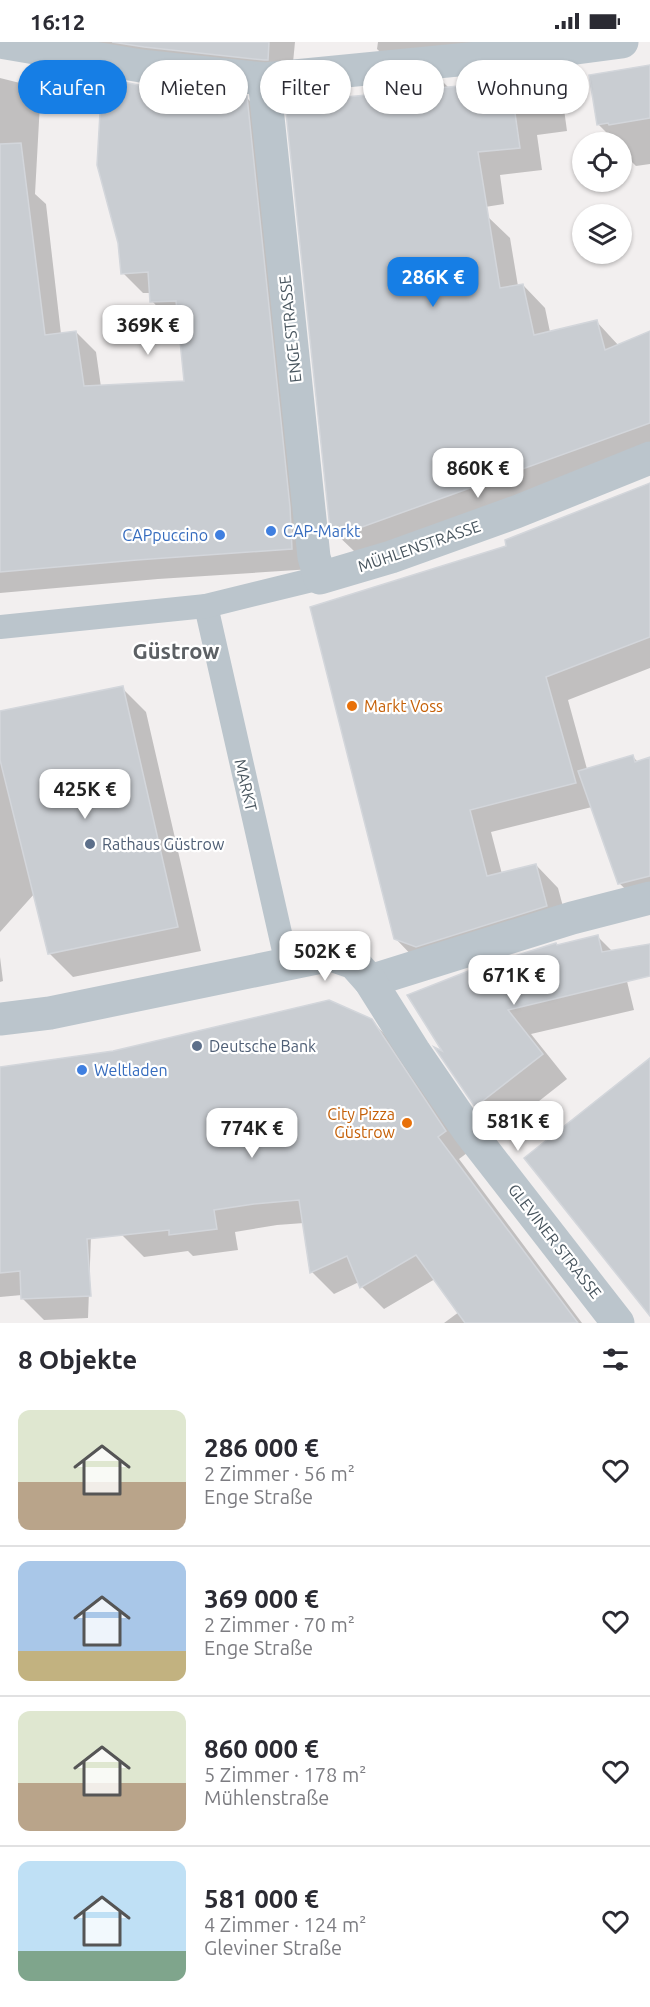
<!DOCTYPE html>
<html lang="de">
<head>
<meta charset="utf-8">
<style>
  body { margin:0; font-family:Ubuntu,sans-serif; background:#f2f2f3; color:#2b2b33; height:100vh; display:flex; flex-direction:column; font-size:22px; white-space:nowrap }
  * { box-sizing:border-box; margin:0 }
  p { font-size:20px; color:#7c7c81 }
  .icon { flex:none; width:33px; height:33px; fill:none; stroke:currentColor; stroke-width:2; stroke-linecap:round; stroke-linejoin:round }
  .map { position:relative; height:1281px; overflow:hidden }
  .sheet { display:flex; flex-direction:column; background:#fff; flex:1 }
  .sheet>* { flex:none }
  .banner { position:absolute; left:18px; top:18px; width:615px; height:54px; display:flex; gap:12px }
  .buttons { position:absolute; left:572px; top:90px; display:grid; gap:12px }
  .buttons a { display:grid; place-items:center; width:60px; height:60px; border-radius:50%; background:#fff; box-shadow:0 2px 4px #0004; font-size:30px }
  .price { position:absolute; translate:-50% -51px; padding:0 14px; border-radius:12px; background:#fff; color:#222; font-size:20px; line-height:39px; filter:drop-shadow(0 2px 3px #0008) }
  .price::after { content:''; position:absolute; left:50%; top:36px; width:18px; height:14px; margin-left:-9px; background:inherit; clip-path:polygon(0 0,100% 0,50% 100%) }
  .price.selected { background:#167ee5; color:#fff }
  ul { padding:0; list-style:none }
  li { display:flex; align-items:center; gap:18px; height:150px; padding:0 18px }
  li+li { border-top:2px solid #e1e1e2 }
  li span { display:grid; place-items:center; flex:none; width:168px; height:120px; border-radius:12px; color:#555 }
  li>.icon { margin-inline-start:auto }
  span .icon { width:72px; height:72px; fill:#fffc; stroke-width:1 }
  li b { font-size:26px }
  h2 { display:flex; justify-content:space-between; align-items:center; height:72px; padding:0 18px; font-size:26px }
  .chip { padding:0 21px; border-radius:27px; background:#fff; box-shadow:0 2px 4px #0004; font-size:21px; line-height:54px }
  .chip.selected { background:#167ee5; color:#fff }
  .status { display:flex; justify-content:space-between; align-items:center; height:42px; padding:0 30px; background:#fff; direction:ltr }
  .status svg { height:16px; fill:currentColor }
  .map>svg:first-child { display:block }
  .shadow { fill:#0003 }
  .building { fill:#c9cdd2; stroke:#d3d6db; stroke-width:1.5 }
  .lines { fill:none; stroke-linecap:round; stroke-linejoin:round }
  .pedestrian { stroke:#bbc5cc; stroke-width:24 }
  .minor { stroke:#bbc5cc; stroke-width:33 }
  .shop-dot { fill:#3f7fe0; stroke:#fff; stroke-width:2 }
  .food-dot { fill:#e8710a; stroke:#fff; stroke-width:2 }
  .service-dot { fill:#5c6f8a; stroke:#fff; stroke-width:2 }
  .labels { text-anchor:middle; stroke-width:4.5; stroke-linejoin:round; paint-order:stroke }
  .street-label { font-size:16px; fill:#47545d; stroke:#fff }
  .shop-label { font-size:16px; fill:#366cbe; stroke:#fff; text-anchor:start }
  .food-label { font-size:16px; fill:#c56008; stroke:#fff; text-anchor:start }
  .service-label { font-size:16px; fill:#4e5e75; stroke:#fff; text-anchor:start }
  .district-label { font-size:22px; font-weight:bold; fill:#5c6064; stroke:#fff }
</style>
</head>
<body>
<div class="status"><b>16:12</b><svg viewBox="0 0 49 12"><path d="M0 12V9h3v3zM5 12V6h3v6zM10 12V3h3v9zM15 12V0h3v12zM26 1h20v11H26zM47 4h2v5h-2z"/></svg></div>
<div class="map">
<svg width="650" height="1281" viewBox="0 0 650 1281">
  <rect width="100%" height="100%" fill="#f2efef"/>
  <!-- shadow -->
  <g class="shadow">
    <polygon points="84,0 295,0 291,41"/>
    <polygon points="378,0 485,0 407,36 377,7"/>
    <polygon points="650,25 650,122 636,124 621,109 621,100 613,100 612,96 598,82"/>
    <polygon points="0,36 20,41 40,61 35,152 46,162 61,292 76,290 96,310 101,345 185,340 180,279 172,280 152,259 151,251 143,251 123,231 139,44 246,55 267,76 312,527 158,537 0,551"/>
    <polygon points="541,38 563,60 567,89 537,93 542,128 500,133 504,162 485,165 487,174 510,196 518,244 523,243 545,266 550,290 596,279 619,304 650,290 650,412 364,515 354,509 331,487 374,46 443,40 449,46"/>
    <polygon points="650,442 650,626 568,658 587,727 632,714 638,720 650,716 650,858 639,860 619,841 592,765 491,790 502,832 536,823 558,846 569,887 418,920 396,897 508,505"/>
    <polygon points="122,646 146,670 201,909 73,935 49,911 35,851 0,890 0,719 2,720 0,712 0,670"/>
    <polygon points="597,894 622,919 634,968 531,992 567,1037 501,1089 476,1064 438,1008 446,1012 558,904"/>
    <polygon points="0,915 3,939 0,940"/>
    <polygon points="371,978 393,1001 467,1111 459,1117 582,1281 444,1281 459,1270 435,1237 384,1267 362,1245 359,1240 334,1252 312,1230 304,1181 277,1183 235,1190 238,1208 193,1214 188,1209 144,1215 122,1193 93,1140 88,1276 44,1278 22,1256 22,1253 0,1255 0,1027"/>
  </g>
  <!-- building -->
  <g class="building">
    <polygon points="112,0 269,0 268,18 264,18 144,5"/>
    <polygon points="650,23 650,76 609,83 608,81 597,83 589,33"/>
    <polygon points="102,36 139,43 247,54 290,465 292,507 137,518 0,530 0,102 21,101 45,293 76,289 84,344 184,339 176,259 150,260 148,230 121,232 118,201 97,123"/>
    <polygon points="541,36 545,67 515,71 520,106 478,110 500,246 523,242 534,293 597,278 605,308 650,289 650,381 340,493 330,487 285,61"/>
    <polygon points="650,441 650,595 546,635 576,741 470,768 487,834 536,822 547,864 416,905 394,897 310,565 506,504 505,498"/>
    <polygon points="123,644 178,885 48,912 0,718 0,669"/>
    <polygon points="633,713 635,720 650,715 650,834 618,842 578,729"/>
    <polygon points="598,893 602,910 650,902 650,934 508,968 543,1012 475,1065 434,1005 442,1009 407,953 476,926 556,901 557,903"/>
    <polygon points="329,958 372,977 446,1089 438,1095 578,1281 465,1281 416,1213 360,1246 347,1214 310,1231 299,1158 254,1162 214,1168 217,1187 169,1193 169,1188 87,1197 91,1254 21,1257 20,1229 0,1231 0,1025 113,1009"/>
    <polygon points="650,1016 650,1274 524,1116"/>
  </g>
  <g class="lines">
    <!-- pedestrian -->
    <g class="pedestrian">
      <polyline points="206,564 287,922"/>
      <polyline points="0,585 206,564 320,536"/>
    </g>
    <!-- minor -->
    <g class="minor">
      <polyline points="0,0 141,24 264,37 569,7 622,0"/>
      <polyline points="264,37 314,515 320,536 391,515 516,470 650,416"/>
      <polyline points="370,939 572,876 650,856"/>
      <polyline points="0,977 50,971 331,913 354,921 370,939 414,1009 468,1088 618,1281"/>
    </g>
  </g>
  <!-- markers -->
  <g class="shop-dot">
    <circle cx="271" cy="489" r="6"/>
    <circle cx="220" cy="493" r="6"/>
    <circle cx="82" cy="1028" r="6"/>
  </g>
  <g class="food-dot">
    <circle cx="352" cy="664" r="6"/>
    <circle cx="407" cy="1081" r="6"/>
  </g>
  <g class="service-dot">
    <circle cx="90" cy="802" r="6"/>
    <circle cx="197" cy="1004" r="6"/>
  </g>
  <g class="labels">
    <!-- street labels -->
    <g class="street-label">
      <text transform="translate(290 287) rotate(-96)" y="6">ENGE STRASSE</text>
      <text transform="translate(419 504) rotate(-19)" y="6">MÜHLENSTRASSE</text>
      <text transform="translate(246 743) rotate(77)" y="6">MARKT</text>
      <text transform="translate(555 1199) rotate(52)" y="6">GLEVINER STRASSE</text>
    </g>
    <!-- shop labels -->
    <g class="shop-label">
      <text x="283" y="495">CAP-Markt</text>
      <text x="208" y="499" text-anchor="end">CAPpuccino</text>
      <text x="94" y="1034">Weltladen</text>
    </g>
    <!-- food labels -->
    <g class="food-label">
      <text x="364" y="670">Markt Voss</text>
      <text x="395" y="1078" text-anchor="end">City Pizza<tspan x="395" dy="18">Güstrow</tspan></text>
    </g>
    <!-- service labels -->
    <g class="service-label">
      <text x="102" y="808">Rathaus Güstrow</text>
      <text x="209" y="1010">Deutsche Bank</text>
    </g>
    <!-- district labels -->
    <g class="district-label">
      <text x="176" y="617">Güstrow</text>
    </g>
  </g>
</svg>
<div class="buttons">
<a><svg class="icon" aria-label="locate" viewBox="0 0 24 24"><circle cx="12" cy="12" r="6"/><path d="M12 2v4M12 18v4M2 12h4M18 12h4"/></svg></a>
<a><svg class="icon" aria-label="layers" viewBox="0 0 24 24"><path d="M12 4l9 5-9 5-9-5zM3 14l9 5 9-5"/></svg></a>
</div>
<b class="price selected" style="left:433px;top:266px">286K €</b>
<b class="price" style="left:148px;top:314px">369K €</b>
<b class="price" style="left:478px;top:457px">860K €</b>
<b class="price" style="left:85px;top:778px">425K €</b>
<b class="price" style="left:325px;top:940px">502K €</b>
<b class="price" style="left:514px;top:964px">671K €</b>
<b class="price" style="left:518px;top:1110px">581K €</b>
<b class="price" style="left:252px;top:1117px">774K €</b>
<div class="banner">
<a class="chip selected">Kaufen</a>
<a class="chip">Mieten</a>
<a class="chip">Filter</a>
<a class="chip">Neu</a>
<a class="chip">Wohnung</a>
</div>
</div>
<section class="sheet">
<h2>8 Objekte<svg class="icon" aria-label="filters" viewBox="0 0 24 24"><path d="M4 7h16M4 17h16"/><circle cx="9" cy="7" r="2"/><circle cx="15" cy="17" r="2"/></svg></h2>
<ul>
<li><span style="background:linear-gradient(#dfe7d0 60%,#b9a48a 0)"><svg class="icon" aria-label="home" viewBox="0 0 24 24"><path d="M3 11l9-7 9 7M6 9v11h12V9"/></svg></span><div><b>286 000 €</b><p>2 Zimmer · 56 m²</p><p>Enge Straße</p></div><svg class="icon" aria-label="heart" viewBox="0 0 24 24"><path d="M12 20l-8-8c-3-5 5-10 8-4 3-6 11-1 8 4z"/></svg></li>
<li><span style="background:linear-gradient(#a9c7e8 75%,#c2b280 0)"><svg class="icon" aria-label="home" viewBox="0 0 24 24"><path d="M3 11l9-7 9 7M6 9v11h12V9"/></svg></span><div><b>369 000 €</b><p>2 Zimmer · 70 m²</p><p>Enge Straße</p></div><svg class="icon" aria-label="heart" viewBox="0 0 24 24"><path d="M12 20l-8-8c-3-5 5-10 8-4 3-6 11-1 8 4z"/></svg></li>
<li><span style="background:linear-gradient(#dfe7d0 60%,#b9a48a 0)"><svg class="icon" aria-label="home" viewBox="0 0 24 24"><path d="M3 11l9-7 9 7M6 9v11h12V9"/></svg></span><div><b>860 000 €</b><p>5 Zimmer · 178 m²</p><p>Mühlenstraße</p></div><svg class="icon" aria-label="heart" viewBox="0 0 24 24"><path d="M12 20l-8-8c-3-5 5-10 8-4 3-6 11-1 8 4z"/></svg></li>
<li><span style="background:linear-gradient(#bfe0f5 75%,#7fa58c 0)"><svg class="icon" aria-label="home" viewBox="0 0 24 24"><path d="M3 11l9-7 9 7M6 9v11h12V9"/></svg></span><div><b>581 000 €</b><p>4 Zimmer · 124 m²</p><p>Gleviner Straße</p></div><svg class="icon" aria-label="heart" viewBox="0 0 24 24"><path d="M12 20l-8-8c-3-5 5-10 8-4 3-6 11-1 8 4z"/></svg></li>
</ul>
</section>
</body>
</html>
